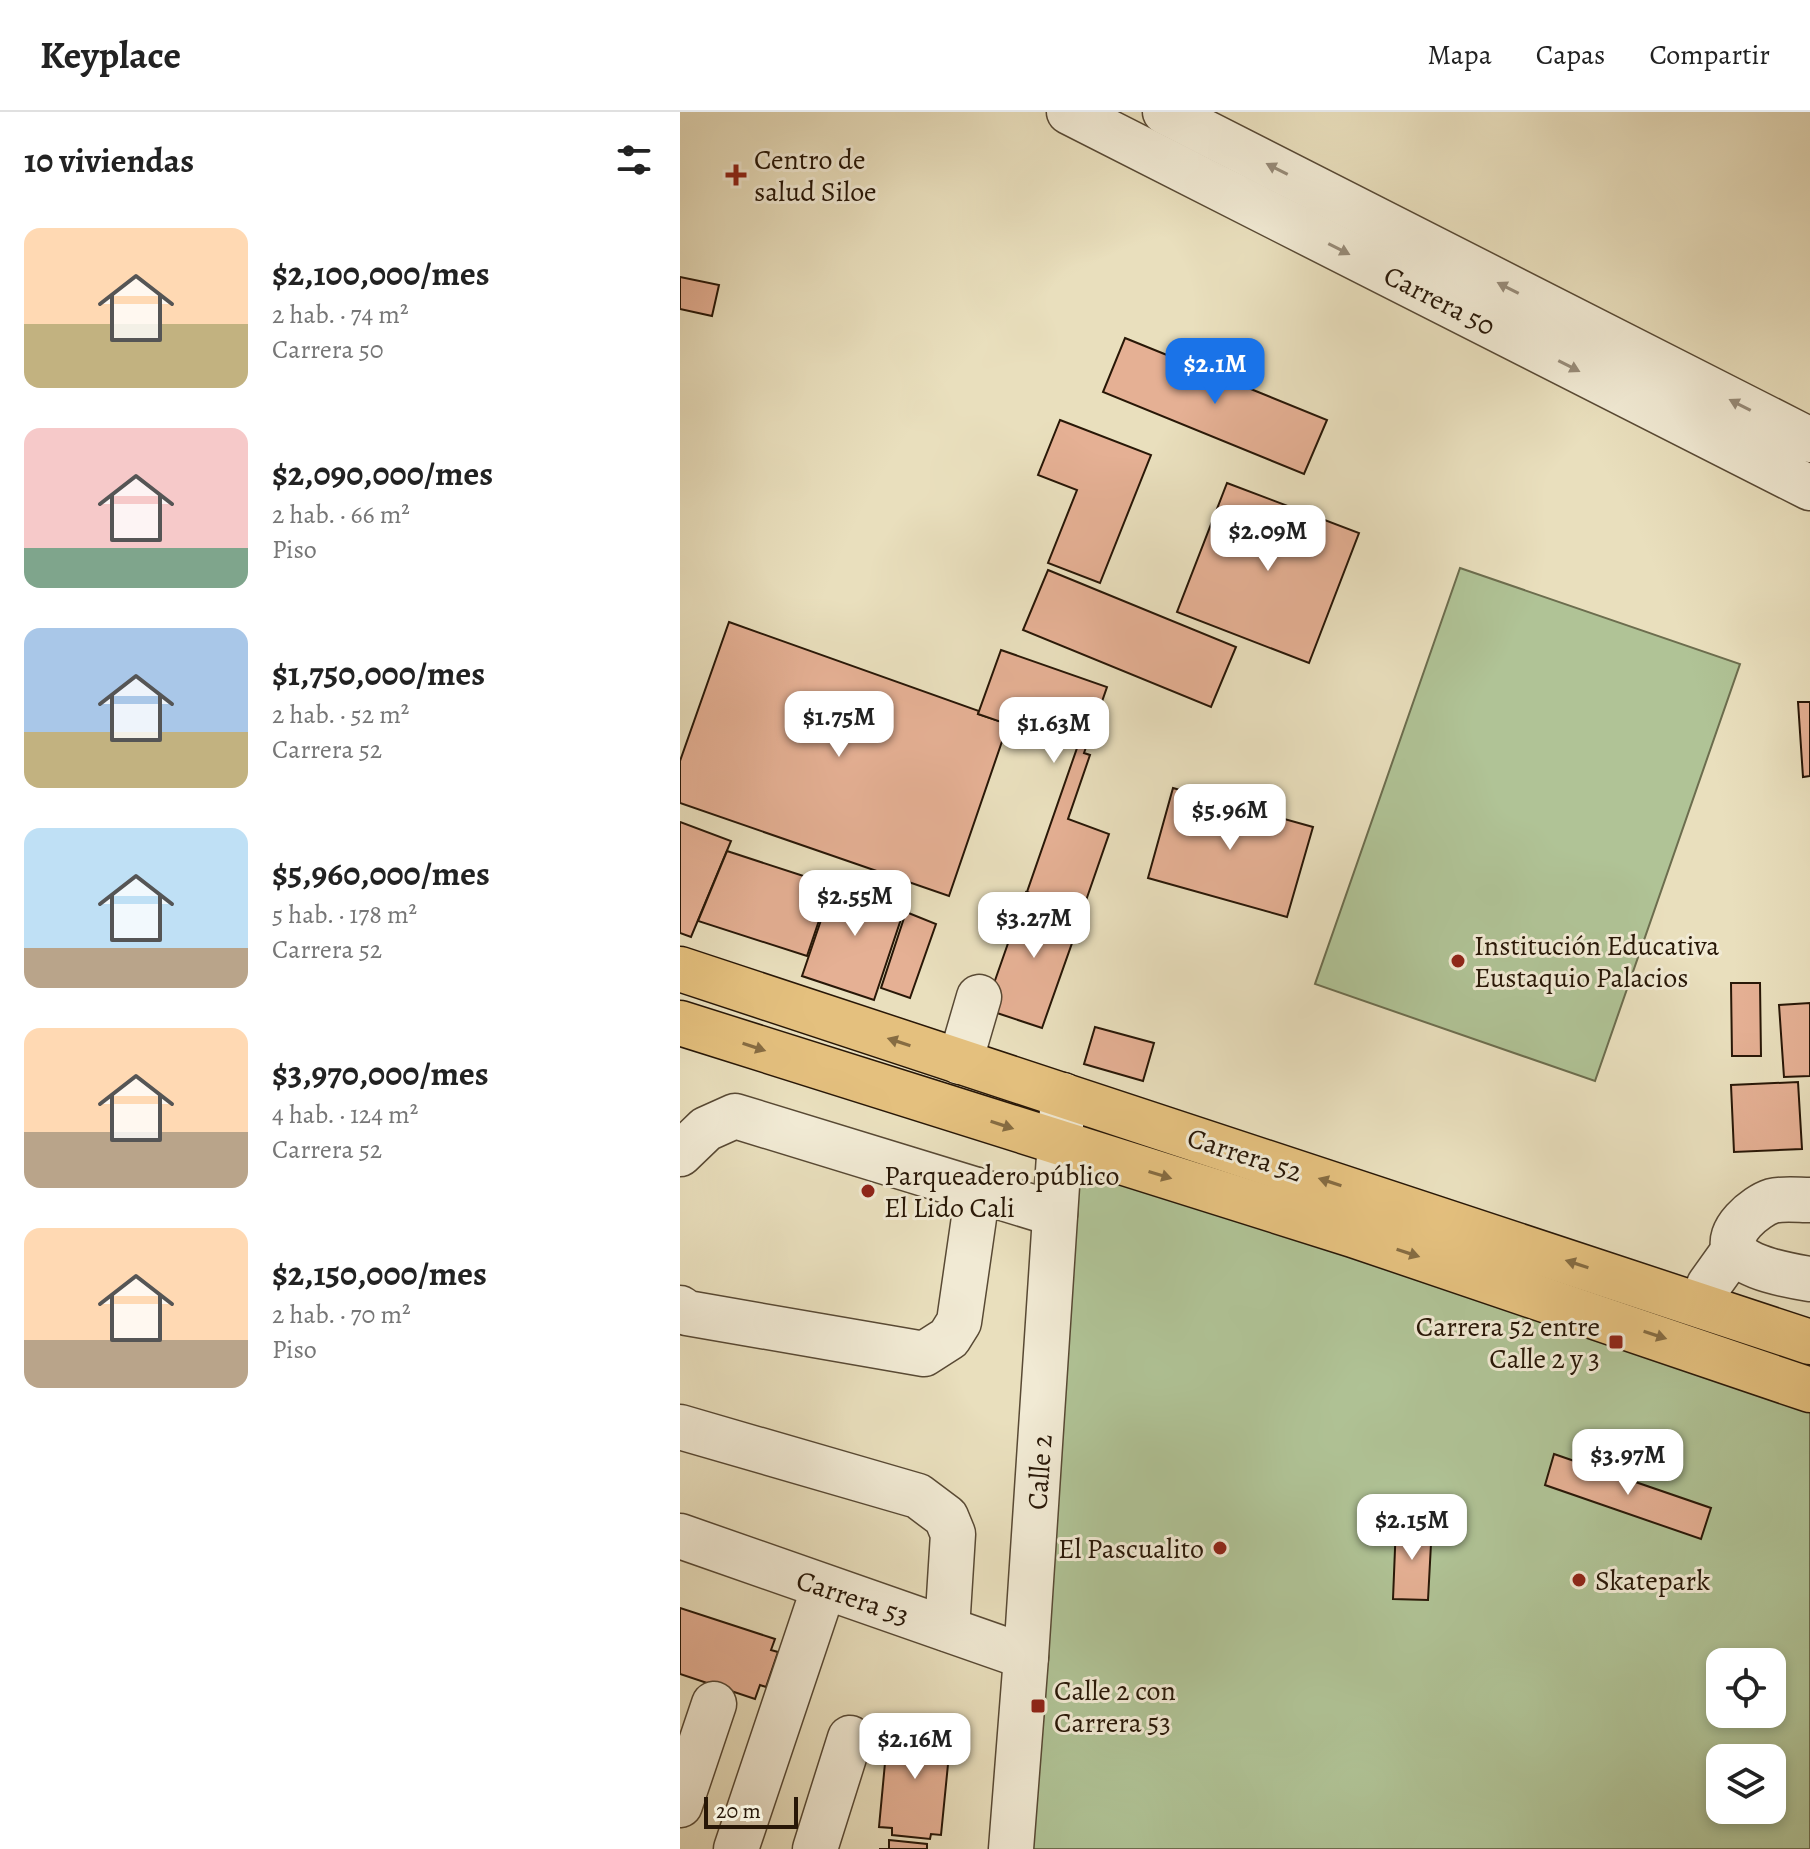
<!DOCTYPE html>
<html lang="es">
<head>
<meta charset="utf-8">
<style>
  body { margin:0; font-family:Alegreya,serif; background:#f6f6f6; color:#222; height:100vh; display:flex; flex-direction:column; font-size:30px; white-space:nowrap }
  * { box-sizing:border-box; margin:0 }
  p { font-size:26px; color:#767676 }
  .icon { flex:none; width:44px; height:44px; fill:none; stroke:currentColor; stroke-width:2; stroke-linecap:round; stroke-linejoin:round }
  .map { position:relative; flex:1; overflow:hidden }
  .sheet { display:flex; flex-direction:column; background:#fff; width:680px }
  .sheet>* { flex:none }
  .buttons { position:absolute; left:1026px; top:1536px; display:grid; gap:16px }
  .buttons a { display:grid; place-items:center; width:80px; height:80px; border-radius:16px; background:#fff; box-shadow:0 4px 12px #0003; font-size:40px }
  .scale { position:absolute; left:24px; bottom:20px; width:94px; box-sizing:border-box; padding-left:8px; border:4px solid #281707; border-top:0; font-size:22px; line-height:28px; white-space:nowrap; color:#281707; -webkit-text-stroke:6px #f1ead4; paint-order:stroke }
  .price { position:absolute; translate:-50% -68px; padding:0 18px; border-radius:16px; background:#fff; color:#222; font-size:26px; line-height:52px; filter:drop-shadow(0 2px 4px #0008) }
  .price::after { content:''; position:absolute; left:50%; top:48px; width:24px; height:18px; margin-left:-12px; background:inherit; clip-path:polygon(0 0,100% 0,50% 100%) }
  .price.current { background:#1a73e8; color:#fff }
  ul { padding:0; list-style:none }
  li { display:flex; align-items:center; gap:24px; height:200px; padding:0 24px }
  li span { display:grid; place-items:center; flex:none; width:224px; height:160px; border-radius:16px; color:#555 }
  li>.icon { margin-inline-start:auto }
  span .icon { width:96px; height:96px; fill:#fffc; stroke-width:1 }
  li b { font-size:34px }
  h2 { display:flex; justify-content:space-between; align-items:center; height:96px; padding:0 24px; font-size:34px }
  header { display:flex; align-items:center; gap:48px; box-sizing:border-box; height:112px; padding:0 40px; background:#fff; border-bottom:2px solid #e0e0e0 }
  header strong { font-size:38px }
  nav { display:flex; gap:44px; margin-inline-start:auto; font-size:28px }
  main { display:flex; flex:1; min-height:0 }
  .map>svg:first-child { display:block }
  .green { fill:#b0c396; stroke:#6c6d4e; stroke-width:2; fill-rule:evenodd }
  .building { fill:#e5b094; stroke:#281707; stroke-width:2 }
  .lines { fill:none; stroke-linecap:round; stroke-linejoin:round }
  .minor-casing { stroke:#584934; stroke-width:47 }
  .major-casing { stroke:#281707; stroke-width:47 }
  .minor { stroke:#f1ead4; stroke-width:44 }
  .major { stroke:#e4c07e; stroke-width:44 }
  .oneway { fill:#978b78 }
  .oneway2 { fill:#866c42 }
  .poi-dot { fill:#8f2418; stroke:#f1ead4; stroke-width:3 }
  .labels { text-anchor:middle; stroke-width:6; stroke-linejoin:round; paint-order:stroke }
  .poi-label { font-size:28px; fill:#281707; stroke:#f1ead4; text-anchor:start }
  .street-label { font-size:28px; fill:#281707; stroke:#f1ead4 }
</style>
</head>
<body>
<header>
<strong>Keyplace</strong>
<nav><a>Mapa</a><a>Capas</a><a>Compartir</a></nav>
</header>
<main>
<section class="sheet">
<h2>10 viviendas<svg class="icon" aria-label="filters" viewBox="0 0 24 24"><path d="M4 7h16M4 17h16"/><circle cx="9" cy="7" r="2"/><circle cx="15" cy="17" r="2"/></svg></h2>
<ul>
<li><span style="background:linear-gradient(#ffd9b3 60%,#c2b280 0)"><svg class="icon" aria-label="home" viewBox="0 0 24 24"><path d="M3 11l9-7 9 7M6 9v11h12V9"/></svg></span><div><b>$2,100,000/mes</b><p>2 hab. · 74 m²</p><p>Carrera 50</p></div></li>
<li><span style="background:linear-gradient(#f6c9c9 75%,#7fa58c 0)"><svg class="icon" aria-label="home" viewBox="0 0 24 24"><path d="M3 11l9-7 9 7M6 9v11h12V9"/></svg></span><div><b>$2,090,000/mes</b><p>2 hab. · 66 m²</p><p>Piso</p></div></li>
<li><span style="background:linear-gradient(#a9c7e8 65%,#c2b280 0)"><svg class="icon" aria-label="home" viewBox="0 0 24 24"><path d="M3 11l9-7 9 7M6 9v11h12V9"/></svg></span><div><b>$1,750,000/mes</b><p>2 hab. · 52 m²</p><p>Carrera 52</p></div></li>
<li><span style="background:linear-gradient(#bfe0f5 75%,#b9a48a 0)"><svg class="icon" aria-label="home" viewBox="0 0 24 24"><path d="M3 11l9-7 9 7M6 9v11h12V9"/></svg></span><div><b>$5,960,000/mes</b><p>5 hab. · 178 m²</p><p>Carrera 52</p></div></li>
<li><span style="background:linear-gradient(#ffd9b3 65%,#b9a48a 0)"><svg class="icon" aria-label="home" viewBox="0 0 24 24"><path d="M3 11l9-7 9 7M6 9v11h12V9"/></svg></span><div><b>$3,970,000/mes</b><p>4 hab. · 124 m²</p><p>Carrera 52</p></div></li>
<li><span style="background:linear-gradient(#ffd9b3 70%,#b9a48a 0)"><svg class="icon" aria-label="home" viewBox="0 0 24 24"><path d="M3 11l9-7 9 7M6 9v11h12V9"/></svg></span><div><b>$2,150,000/mes</b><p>2 hab. · 70 m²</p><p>Piso</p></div></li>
</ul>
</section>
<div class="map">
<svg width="1130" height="1737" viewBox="0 0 1130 1737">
  <rect width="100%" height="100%" fill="#e9dfbd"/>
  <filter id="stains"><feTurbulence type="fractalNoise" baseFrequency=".0025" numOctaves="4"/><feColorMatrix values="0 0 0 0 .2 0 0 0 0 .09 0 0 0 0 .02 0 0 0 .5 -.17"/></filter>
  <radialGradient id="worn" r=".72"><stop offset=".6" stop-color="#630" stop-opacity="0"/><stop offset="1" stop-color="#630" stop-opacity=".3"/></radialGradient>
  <!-- green -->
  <g class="green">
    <polygon points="780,456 1060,552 915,969 635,872"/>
    <path d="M 379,1031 L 1130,1278 L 1130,1737 L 331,1737 ZM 1040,1550 L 1092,1550 L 1092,1602 L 1040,1602 ZM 1040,1646 L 1092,1646 L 1092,1698 L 1040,1698 Z"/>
  </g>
  <!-- building -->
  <g class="building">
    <polygon points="0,165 39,173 32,204 0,197"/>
    <polygon points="445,226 647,308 624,362 423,280"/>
    <polygon points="380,308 471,343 420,471 368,451 397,378 358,363"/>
    <polygon points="547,371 679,421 629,551 497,500"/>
    <polygon points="368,458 556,535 531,595 343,518"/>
    <polygon points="49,510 299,599 298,602 328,612 269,784 0,691 0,649"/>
    <polygon points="321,538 427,575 404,641 410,643 388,707 429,722 402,800 347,780 397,636 298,602"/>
    <polygon points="1118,590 1130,590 1130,664 1123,665"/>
    <polygon points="493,676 633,715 607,805 468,766"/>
    <polygon points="0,710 51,729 11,825 0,821"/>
    <polygon points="47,739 151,773 127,844 18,809"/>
    <polygon points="156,764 227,789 194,888 122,864"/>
    <polygon points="346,780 403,800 362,916 305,897"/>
    <polygon points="226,800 256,812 230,886 201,876"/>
    <polygon points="1051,871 1080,871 1081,944 1052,944"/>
    <polygon points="1130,891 1130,964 1104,965 1099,893"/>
    <polygon points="415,915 474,931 463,969 404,952"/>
    <polygon points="1118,970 1122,1037 1054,1040 1051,973"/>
    <polygon points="874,1342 1031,1396 1021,1427 865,1373"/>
    <polygon points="716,1412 752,1413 748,1488 713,1487"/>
    <polygon points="0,1496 95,1527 91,1538 98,1540 86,1575 80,1573 75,1587 0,1562"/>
    <polygon points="218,1611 256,1615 256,1621 271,1622 261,1723 251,1722 250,1727 212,1723 212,1716 199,1715 208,1619 217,1620"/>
    <polygon points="209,1728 247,1732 247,1737 199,1737 209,1737"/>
  </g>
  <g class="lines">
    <!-- minor casing -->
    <g class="minor-casing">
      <g id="minor">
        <polyline points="389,0 1130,376"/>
        <polyline points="485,0 1130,328"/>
        <polyline points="280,950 299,885"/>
        <polyline points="0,1042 26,1017 55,1004 375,1102"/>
        <path d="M 1130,1088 C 1119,1088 1103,1086 1092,1089 C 1076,1094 1044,1120 1055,1139 C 1065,1156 1111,1164 1130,1167"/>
        <polyline points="1022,1194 1029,1173 1054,1138"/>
        <polyline points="0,1196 7,1201 244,1242 269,1226 279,1210 298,1078"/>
        <polyline points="0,1315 238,1384 266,1405 273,1422 267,1517"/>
        <polyline points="0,1424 346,1545"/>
        <polyline points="0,1693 34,1592"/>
        <polyline points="56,1737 144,1475"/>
        <polyline points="135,1737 170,1626"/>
        <polyline points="331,1737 346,1545 383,983"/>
      </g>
    </g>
    <!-- major casing -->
    <g class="major-casing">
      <g id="major">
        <polyline points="0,857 1130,1230"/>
        <polyline points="0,911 673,1123 1130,1278"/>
      </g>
    </g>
    <!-- minor -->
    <use href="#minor" class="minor"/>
    <!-- major -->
    <use href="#major" class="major"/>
  </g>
  <!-- one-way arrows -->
  <defs><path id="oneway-solid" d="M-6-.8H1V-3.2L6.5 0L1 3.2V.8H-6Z" transform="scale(2)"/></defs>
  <g class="oneway">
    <use href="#oneway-solid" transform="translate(597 57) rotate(-153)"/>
    <use href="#oneway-solid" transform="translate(659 137) rotate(27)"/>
    <use href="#oneway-solid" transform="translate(828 176) rotate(-153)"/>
    <use href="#oneway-solid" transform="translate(889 254) rotate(27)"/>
    <use href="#oneway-solid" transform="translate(1060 293) rotate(-153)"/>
  </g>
  <g class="oneway2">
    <use href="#oneway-solid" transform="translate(219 930) rotate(-162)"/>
    <use href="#oneway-solid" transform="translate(74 935) rotate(18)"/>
    <use href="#oneway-solid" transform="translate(322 1013) rotate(18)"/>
    <use href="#oneway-solid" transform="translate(480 1063) rotate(17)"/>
    <use href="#oneway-solid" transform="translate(650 1070) rotate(-162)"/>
    <use href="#oneway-solid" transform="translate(728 1141) rotate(18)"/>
    <use href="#oneway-solid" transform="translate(897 1152) rotate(-162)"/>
    <use href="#oneway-solid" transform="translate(975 1223) rotate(18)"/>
  </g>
  <!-- markers -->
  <g class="poi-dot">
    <path d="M52 51h8v8h8v8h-8v8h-8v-8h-8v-8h8z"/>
    <circle cx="778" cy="849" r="8"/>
    <circle cx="188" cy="1079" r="8"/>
    <rect x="928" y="1222" width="16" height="16" rx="4"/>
    <circle cx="540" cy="1436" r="8"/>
    <circle cx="899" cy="1468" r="8"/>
    <rect x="350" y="1586" width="16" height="16" rx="4"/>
  </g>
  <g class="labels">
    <!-- poi labels -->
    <g class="poi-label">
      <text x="74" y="57">Centro de<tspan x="74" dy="32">salud Siloe</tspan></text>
      <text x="794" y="843">Institución Educativa<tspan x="794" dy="32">Eustaquio Palacios</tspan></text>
      <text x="204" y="1073">Parqueadero público<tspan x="204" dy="32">El Lido Cali</tspan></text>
      <text x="920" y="1224" text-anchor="end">Carrera 52 entre<tspan x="920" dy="32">Calle 2 y 3</tspan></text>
      <text x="524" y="1446" text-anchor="end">El Pascualito</text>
      <text x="915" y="1478">Skatepark</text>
      <text x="374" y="1588">Calle 2 con<tspan x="374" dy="32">Carrera 53</tspan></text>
    </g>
    <!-- street labels -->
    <g class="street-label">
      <text transform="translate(760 188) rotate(27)" y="10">Carrera 50</text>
      <text transform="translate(565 1042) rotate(18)" y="10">Carrera 52</text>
      <text transform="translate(359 1360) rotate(-86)" y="10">Calle 2</text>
      <text transform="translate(173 1485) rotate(19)" y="10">Carrera 53</text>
    </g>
  </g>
  <rect width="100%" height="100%" filter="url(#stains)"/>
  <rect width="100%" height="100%" fill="url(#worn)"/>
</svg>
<div class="buttons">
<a><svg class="icon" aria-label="locate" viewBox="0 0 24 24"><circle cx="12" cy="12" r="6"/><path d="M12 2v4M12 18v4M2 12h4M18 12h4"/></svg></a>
<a><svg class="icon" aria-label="layers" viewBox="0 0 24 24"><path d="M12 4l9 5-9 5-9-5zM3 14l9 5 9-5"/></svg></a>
</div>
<div class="scale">20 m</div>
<b class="price current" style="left:535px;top:294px">$2.1M</b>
<b class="price" style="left:588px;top:461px">$2.09M</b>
<b class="price" style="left:159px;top:647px">$1.75M</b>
<b class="price" style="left:374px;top:653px">$1.63M</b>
<b class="price" style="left:550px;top:740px">$5.96M</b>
<b class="price" style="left:175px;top:826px">$2.55M</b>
<b class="price" style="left:354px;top:848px">$3.27M</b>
<b class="price" style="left:948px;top:1385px">$3.97M</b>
<b class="price" style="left:732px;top:1450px">$2.15M</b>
<b class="price" style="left:235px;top:1669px">$2.16M</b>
</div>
</main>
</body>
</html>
